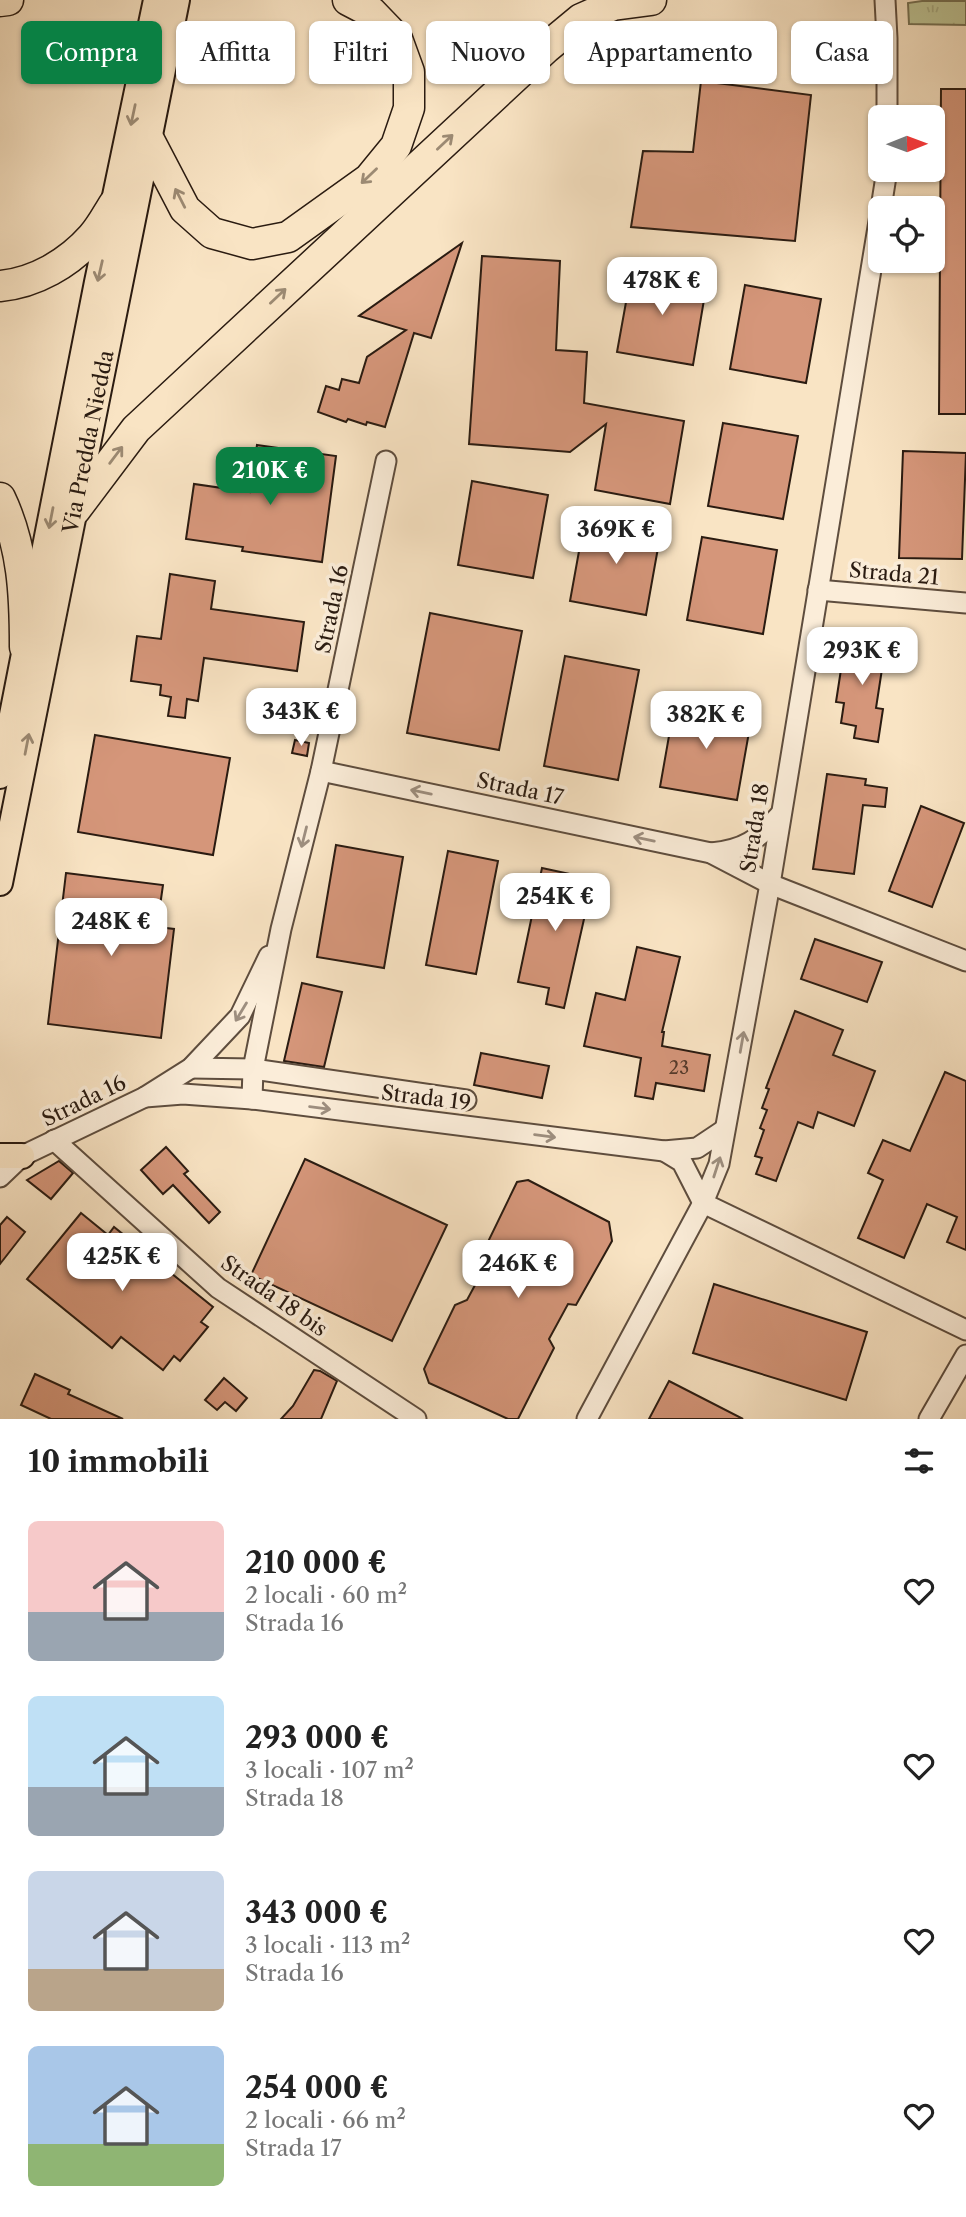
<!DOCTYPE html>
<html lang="it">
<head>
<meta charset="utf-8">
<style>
  body { margin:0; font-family:"Libre Caslon Text",serif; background:#f2f2f2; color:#222; height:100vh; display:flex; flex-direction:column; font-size:26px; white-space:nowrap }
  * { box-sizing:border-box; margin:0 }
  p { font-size:23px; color:#767676 }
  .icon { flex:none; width:38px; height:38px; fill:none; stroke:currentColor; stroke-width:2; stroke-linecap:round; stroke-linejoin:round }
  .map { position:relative; height:1419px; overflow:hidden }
  .panel { display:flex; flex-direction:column; background:#fff; flex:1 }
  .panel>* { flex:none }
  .banner { position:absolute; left:21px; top:21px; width:924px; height:63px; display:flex; gap:14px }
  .needle { width:46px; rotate:89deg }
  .fabs { position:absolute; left:868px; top:105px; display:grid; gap:14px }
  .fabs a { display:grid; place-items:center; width:77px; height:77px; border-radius:10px; background:#fff; box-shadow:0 2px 5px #0004; font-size:35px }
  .price { position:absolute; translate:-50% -60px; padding:0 16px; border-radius:14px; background:#fff; color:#222; font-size:23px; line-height:46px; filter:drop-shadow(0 2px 4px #0008) }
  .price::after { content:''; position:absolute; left:50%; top:42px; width:21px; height:16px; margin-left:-10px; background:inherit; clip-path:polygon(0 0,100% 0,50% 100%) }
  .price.current { background:#0b8043; color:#fff }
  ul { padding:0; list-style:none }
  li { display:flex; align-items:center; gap:21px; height:175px; padding:0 28px }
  li span { display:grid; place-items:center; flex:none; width:196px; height:140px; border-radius:10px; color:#555 }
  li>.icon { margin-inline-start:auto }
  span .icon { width:84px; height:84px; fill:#fffc; stroke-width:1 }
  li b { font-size:30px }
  h2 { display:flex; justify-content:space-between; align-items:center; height:84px; padding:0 28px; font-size:30px }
  .pill { padding:0 24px; border-radius:10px; background:#fff; box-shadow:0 2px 5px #0004; font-size:24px; line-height:63px }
  .pill.current { background:#0b8043; color:#fff }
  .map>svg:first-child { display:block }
  .grass { fill:url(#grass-tufts); stroke:#747053; stroke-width:2 }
  .building { fill:#d5967a; stroke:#2a1b11; stroke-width:2 }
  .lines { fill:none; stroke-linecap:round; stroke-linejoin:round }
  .minor-casing { stroke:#5e4d3e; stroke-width:23 }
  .major-casing { stroke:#2a1b11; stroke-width:28 }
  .highway-casing { stroke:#2a1b11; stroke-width:33 }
  .minor { stroke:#fbedd9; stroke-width:19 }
  .major { stroke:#f9e4c4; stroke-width:24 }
  .highway { stroke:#f9e4c4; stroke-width:30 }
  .oneway { stroke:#9c8a73 }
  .oneway2 { stroke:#9d8e7f }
  .labels { text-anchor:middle; stroke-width:7; stroke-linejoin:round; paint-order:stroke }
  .number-label { font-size:18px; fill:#553a2b }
  .street-label { font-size:21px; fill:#2a1b11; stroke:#fbedd9 }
</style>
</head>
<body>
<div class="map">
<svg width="966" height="1419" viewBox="0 0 966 1419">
  <defs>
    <pattern id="grass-tufts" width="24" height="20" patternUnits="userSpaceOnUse" patternTransform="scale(1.75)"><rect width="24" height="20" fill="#bdc495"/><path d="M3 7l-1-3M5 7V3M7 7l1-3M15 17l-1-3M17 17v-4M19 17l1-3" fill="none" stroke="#a3a87f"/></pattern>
  </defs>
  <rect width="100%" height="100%" fill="#f9e4c4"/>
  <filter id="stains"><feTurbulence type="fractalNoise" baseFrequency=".00286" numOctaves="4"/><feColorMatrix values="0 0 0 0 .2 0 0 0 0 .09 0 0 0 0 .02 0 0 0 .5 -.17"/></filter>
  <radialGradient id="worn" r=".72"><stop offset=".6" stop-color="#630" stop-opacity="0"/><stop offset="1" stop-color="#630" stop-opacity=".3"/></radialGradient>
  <!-- grass -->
  <polygon class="grass" points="922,1 966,1 966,25 909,24 908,3"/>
  <!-- building -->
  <g class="building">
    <polygon points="701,81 811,95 795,241 631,227 643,151 693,152"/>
    <polygon points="941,89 966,89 966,414 939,414"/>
    <polygon points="462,243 431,338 414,333 385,427 367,422 366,425 348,419 346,422 318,412 326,386 339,390 342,379 359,383 367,357 406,330 359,316"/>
    <polygon points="482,256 560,261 556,350 587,352 584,403 684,421 670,504 595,490 606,424 570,452 469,444"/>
    <polygon points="632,269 707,282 693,365 617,352"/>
    <polygon points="745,285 821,299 806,383 730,369"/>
    <polygon points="723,423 798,436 783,519 708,506"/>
    <polygon points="257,445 336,456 322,562 242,551 243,547 186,539 194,484 250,492"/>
    <polygon points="903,451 966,453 962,559 899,558"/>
    <polygon points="472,481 548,495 533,578 458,565"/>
    <polygon points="585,518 661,531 646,615 570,601"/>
    <polygon points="702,537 777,550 763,634 687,620"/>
    <polygon points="170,574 215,581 211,609 304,622 297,671 204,658 198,701 187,699 185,718 168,716 171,697 160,695 161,685 131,681 137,636 161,639"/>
    <polygon points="430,613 522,631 499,750 407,733"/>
    <polygon points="846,637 886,643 876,708 883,709 878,742 854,738 856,726 841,723 844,703 836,702"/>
    <polygon points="565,656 639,670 618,780 544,766"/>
    <polygon points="675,702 752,715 737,800 660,787"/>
    <polygon points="95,735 230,758 213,855 78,832"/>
    <polygon points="295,740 309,743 307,756 292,753"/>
    <polygon points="827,774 866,779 865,785 887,788 885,807 863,805 854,874 813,869"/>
    <polygon points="921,806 964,823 932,907 889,891"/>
    <polygon points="336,845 403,857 384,968 317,957"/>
    <polygon points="448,851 498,861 476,974 426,965"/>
    <polygon points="542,868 593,879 564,1008 546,1004 549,988 518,982"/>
    <polygon points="66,873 163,885 157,927 174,929 161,1038 48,1024"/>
    <polygon points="815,939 882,962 867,1002 801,979"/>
    <polygon points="637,947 680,957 662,1032 664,1032 662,1046 710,1055 704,1091 656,1083 653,1099 635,1096 641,1058 584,1046 596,993 625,1000"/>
    <polygon points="302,983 342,992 324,1067 284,1061"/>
    <polygon points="795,1011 843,1030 833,1055 875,1071 854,1126 818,1112 813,1128 798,1122 776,1181 756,1174 762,1158 755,1156 764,1130 760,1128 767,1110 762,1108 769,1089 766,1088"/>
    <polygon points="481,1053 549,1066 542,1098 474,1085"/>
    <polygon points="945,1072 966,1081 966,1250 947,1242 957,1217 927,1204 904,1258 858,1238 883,1180 868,1173 883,1140 910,1151"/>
    <polygon points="166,1147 188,1171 184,1174 220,1212 209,1223 173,1185 163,1194 141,1170"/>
    <polygon points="305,1159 447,1225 392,1341 251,1275"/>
    <polygon points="59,1161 73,1173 51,1199 27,1180"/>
    <polygon points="528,1180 609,1222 612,1241 576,1305 568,1304 549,1339 554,1348 518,1419 508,1419 429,1383 424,1369 455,1305 467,1300 488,1261 484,1250 517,1182"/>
    <polygon points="81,1213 108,1235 114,1227 213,1307 201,1322 208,1327 180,1361 174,1356 163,1370 121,1337 112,1348 27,1279"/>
    <polygon points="7,1217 25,1232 0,1264 0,1225"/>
    <polygon points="714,1284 867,1332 846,1400 693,1353"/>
    <polygon points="314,1370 320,1371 337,1381 321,1419 281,1419 293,1406"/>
    <polygon points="35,1374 70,1390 68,1394 123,1419 51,1419 21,1405"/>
    <polygon points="224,1378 247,1398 236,1411 225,1402 217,1410 205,1400"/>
    <polygon points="669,1381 743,1419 649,1419"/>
  </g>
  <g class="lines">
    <!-- minor casing -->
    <g class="minor-casing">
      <g id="minor">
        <polyline points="885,0 887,38 887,117"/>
        <polyline points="881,208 887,170"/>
        <polyline points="818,590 966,603"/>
        <polyline points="321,771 711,853 770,884 966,961"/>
        <path d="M 711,853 C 745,850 757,840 780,815"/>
        <polyline points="191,1068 253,1069 466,1100"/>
        <polyline points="145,1097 183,1094 252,1099 664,1151 697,1148 724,1130"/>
        <polyline points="252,1099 253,1069 281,929 321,771 386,461"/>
        <polyline points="54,1140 218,1288 416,1419"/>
        <polyline points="664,1151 682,1162 703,1203 966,1330"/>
        <polyline points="0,1177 22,1156 145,1097 191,1068 240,1016 269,956"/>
        <polyline points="587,1419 703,1203 719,1164 770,884 880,215"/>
        <polyline points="929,1419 966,1355"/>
      </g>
    </g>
    <!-- major casing -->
    <g class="major-casing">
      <g id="major">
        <polyline points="0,776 97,282 156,0"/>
        <path id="s1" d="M 0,883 L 177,0"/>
        <polyline points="0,1156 22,1156"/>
      </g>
    </g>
    <!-- highway casing -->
    <g class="highway-casing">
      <g id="highway">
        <polyline points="0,1 8,0"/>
        <polyline points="150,142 185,209 212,233 252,244 288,237 369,179 396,146 409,108 409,72 397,39 371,12 348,0"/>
        <path d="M 0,286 C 35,283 69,263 92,237 C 101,227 107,215 114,204"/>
        <path d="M 0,498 C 23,546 25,595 25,647"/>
        <polyline points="75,510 136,429 546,48 581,19 613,5 651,0"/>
      </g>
    </g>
    <!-- minor -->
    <use href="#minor" class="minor"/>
    <!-- major -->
    <use href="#major" class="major"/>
    <!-- highway -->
    <use href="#highway" class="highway"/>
  </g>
  <!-- one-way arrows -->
  <defs><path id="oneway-shaft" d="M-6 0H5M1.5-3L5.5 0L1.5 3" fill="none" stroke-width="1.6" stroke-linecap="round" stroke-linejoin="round" transform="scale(1.75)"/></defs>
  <g class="oneway">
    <use href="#oneway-shaft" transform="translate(133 115) rotate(102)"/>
    <use href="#oneway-shaft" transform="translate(445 142) rotate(-43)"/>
    <use href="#oneway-shaft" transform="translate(369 176) rotate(136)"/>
    <use href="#oneway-shaft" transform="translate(180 198) rotate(-117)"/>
    <use href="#oneway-shaft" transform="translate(100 271) rotate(103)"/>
    <use href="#oneway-shaft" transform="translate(278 296) rotate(-43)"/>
    <use href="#oneway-shaft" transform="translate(116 455) rotate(-53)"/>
    <use href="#oneway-shaft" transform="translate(51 518) rotate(101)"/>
    <use href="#oneway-shaft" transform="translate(27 744) rotate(-79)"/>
  </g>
  <g class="oneway2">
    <use href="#oneway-shaft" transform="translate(421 792) rotate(-168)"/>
    <use href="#oneway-shaft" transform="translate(304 837) rotate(104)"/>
    <use href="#oneway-shaft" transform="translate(644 839) rotate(-168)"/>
    <use href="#oneway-shaft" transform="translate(241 1012) rotate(121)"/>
    <use href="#oneway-shaft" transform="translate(742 1042) rotate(-80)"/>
    <use href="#oneway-shaft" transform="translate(320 1108) rotate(7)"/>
    <use href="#oneway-shaft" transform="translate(545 1136) rotate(7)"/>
    <use href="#oneway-shaft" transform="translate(717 1167) rotate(-72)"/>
  </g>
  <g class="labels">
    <!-- number labels -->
    <g class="number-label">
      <text x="679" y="1074">23</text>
    </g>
    <!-- street labels -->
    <g class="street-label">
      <text dy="7" stroke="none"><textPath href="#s1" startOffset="450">Via Predda Niedda</textPath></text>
      <text transform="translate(894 574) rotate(5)" y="7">Strada 21</text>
      <text transform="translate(332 609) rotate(-78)" y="7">Strada 16</text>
      <text transform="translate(520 789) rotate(12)" y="7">Strada 17</text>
      <text transform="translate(755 828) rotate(-81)" y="7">Strada 18</text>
      <text transform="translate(426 1098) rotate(7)" y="7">Strada 19</text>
      <text transform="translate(84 1101) rotate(-26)" y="7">Strada 16</text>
      <text transform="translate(274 1296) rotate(35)" y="7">Strada 18 bis</text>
    </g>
  </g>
  <rect width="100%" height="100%" filter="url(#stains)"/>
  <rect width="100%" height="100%" fill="url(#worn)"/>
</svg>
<div class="fabs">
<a><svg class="needle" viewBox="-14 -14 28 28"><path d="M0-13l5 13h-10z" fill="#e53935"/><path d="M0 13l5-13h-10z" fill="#767676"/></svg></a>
<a><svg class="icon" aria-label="locate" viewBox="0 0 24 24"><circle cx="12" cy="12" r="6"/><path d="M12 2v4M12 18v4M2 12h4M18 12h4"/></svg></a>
</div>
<b class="price" style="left:662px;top:317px">478K €</b>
<b class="price current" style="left:270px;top:507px">210K €</b>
<b class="price" style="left:616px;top:566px">369K €</b>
<b class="price" style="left:862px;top:687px">293K €</b>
<b class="price" style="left:301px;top:748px">343K €</b>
<b class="price" style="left:706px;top:751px">382K €</b>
<b class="price" style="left:555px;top:933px">254K €</b>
<b class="price" style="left:111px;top:958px">248K €</b>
<b class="price" style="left:122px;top:1293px">425K €</b>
<b class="price" style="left:518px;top:1300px">246K €</b>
<div class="banner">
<a class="pill current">Compra</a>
<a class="pill">Affitta</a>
<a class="pill">Filtri</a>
<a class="pill">Nuovo</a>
<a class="pill">Appartamento</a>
<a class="pill">Casa</a>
</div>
</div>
<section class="panel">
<h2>10 immobili<svg class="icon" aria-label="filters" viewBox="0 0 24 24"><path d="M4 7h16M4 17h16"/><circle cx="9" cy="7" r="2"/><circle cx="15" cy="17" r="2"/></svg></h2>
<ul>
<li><span style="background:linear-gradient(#f6c9c9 65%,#9aa5b1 0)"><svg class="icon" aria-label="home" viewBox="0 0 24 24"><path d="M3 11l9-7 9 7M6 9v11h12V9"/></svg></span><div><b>210 000 €</b><p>2 locali · 60 m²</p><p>Strada 16</p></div><svg class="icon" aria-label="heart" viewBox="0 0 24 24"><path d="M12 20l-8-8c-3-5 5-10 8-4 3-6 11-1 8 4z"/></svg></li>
<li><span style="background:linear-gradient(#bfe0f5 65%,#9aa5b1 0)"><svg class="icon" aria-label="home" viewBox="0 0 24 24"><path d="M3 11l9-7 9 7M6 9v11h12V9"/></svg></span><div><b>293 000 €</b><p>3 locali · 107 m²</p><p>Strada 18</p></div><svg class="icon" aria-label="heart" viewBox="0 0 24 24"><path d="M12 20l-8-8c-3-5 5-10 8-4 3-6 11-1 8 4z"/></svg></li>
<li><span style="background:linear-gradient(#c9d6e8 70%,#b9a48a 0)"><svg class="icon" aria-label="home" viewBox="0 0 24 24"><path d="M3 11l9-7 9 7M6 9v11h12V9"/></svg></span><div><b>343 000 €</b><p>3 locali · 113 m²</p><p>Strada 16</p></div><svg class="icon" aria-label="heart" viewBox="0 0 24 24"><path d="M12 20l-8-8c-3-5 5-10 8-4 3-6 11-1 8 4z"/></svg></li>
<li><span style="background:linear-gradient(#a9c7e8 70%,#8fb573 0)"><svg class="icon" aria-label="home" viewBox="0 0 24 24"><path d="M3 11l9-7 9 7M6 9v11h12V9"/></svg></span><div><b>254 000 €</b><p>2 locali · 66 m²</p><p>Strada 17</p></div><svg class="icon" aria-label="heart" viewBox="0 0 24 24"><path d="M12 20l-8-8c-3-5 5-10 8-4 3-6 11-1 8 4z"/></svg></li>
</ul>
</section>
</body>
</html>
